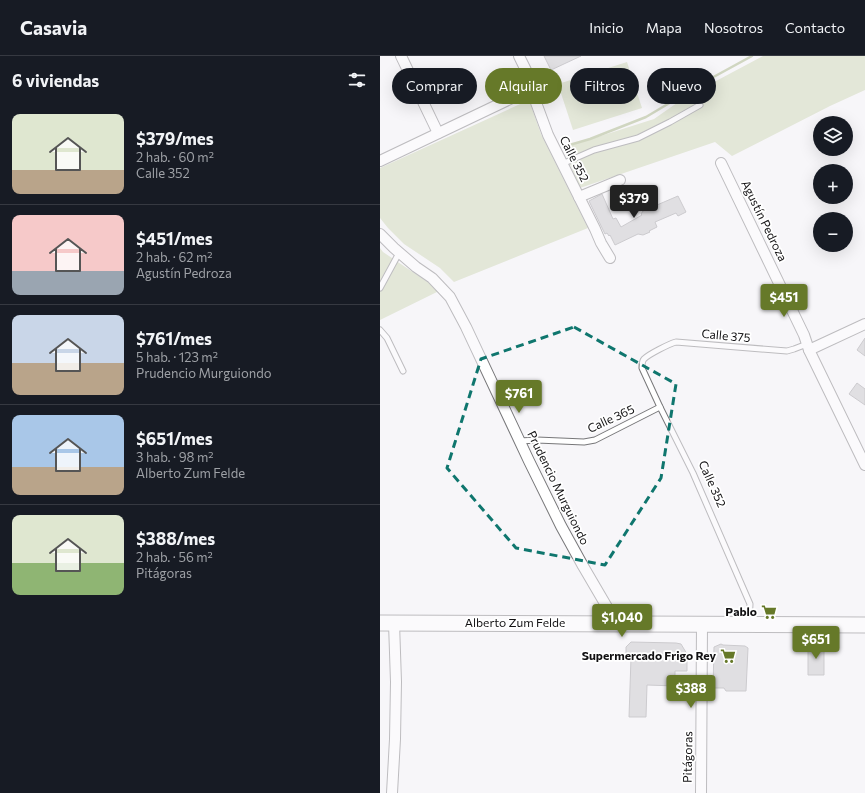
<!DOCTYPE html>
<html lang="es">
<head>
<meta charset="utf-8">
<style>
  body { margin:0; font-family:Commissioner,sans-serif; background:#20242c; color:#f1f3f6; height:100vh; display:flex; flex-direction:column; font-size:15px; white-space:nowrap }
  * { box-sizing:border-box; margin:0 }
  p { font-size:13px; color:#9ea1a6 }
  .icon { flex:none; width:22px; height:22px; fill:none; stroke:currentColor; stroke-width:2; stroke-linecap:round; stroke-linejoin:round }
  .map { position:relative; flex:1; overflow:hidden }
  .panel { display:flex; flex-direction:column; background:#171b24; width:380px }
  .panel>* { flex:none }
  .banner { position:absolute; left:12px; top:12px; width:380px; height:36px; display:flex; gap:8px }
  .buttons { position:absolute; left:433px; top:60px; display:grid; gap:8px }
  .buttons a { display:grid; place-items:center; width:40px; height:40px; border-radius:50%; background:#171b24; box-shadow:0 4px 16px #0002; font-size:20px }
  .price { position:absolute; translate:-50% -34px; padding:0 9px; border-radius:4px; background:#667929; color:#fff; font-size:13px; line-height:26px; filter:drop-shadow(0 1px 2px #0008) }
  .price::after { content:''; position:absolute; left:50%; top:24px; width:12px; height:9px; margin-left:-6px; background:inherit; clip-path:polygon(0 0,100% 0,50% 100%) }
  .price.active { background:#222; color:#fff }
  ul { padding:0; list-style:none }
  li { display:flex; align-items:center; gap:12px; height:100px; padding:0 12px }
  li+li { border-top:1px solid #363941 }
  li span { display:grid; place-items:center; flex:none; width:112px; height:80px; border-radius:8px; color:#555 }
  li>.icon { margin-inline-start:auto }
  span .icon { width:48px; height:48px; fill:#fffc; stroke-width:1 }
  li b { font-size:17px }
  h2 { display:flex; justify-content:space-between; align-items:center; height:48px; padding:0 12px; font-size:17px }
  .pill { padding:0 14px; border-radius:18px; background:#171b24; box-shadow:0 4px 16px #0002; font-size:14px; line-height:36px }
  .pill.active { background:#667929; color:#fff }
  header { display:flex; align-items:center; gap:24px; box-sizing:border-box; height:56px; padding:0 20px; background:#171b24; border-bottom:1px solid #363941 }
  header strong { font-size:19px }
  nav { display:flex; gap:22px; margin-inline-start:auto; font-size:14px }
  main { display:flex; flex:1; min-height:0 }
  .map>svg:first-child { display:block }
  .green { fill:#c9d4b0 }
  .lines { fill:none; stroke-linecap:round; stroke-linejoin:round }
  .stream { stroke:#a1b07c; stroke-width:2.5 }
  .building { fill:#c4c3c6; stroke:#97979a }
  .lane-casing { stroke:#777779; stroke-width:7 }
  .street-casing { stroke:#777779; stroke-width:12 }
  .secondary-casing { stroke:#777779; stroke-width:17 }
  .lane { stroke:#fff; stroke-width:5 }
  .street { stroke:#fff; stroke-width:10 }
  .secondary { stroke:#fff; stroke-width:15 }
  .marked { fill:none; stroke:#0f766e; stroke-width:3; stroke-dasharray:8 5; stroke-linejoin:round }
  .labels { text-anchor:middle; stroke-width:3.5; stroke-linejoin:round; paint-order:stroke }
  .street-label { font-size:12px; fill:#111012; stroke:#fff }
  .poi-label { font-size:12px; font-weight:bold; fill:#111012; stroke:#fff; text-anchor:end }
</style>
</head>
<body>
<header>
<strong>Casavia</strong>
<nav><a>Inicio</a><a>Mapa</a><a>Nosotros</a><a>Contacto</a></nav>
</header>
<main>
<section class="panel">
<h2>6 viviendas<svg class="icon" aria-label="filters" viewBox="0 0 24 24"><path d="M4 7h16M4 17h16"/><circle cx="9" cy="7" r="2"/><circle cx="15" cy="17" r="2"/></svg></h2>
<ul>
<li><span style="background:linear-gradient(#dfe7d0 70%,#b9a48a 0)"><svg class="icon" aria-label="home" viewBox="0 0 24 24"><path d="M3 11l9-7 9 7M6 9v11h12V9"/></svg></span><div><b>$379/mes</b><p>2 hab. · 60 m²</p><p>Calle 352</p></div></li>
<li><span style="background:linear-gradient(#f6c9c9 70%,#9aa5b1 0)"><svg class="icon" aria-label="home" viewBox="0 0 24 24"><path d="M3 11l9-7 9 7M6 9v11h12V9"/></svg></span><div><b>$451/mes</b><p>2 hab. · 62 m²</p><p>Agustín Pedroza</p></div></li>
<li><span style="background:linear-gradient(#c9d6e8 60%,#b9a48a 0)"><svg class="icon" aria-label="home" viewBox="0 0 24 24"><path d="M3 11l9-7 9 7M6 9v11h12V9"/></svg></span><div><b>$761/mes</b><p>5 hab. · 123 m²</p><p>Prudencio Murguiondo</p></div></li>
<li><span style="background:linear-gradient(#a9c7e8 65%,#b9a48a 0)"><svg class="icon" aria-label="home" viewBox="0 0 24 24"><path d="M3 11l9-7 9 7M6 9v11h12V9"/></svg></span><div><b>$651/mes</b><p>3 hab. · 98 m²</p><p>Alberto Zum Felde</p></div></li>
<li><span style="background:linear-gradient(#dfe7d0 60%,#8fb573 0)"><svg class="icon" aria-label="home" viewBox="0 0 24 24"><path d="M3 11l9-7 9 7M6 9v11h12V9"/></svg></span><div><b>$388/mes</b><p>2 hab. · 56 m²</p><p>Pitágoras</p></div></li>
</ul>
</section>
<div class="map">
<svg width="485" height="737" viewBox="0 0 485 737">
  <rect width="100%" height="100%" fill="#f7f6f9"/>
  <!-- green -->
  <g class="green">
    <polygon points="383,0 485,0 485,34 450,50 352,100 335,86 200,132 183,92 274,63 304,42"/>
    <polygon points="247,6 262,52 193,74 178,28"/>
    <polygon points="149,44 161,78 208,172 74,226 60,212 24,188 8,172 0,162 0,112"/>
    <polygon points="0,192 3,196 52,229 59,235 0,264"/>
  </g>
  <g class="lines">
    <!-- stream -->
    <polyline class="stream" points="186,90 210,83 266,61 328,24 372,0"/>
  </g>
  <!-- building -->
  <g class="building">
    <polygon points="164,0 201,0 171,14"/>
    <polygon points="222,138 233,163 236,162 241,171 262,159 261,158 263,155 298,140 306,156 298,160 296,157 275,166 277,171 269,175 270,176 263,179 258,178 235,189 230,179 229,180 227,177 225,178 209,145"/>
    <polygon points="485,282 485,300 477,294"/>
    <polygon points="477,327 485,333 485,349 469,338"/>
    <polygon points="251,586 296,587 301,588 307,598 307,615 295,615 295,630 267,629 266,661 249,661 251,602 246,602 246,591"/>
    <polygon points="341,588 343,589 365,590 368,592 366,635 346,635 344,632 333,632 334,591"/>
    <polygon points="428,589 444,590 444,619 428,619"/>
  </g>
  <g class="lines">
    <!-- lane casing -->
    <g class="lane-casing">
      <g id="lane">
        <polyline points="182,108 214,94 258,82 290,66 320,49"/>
        <polyline points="0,232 19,197"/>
        <polyline points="0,274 7,282 23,315"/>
        <polyline points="140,385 157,384 204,386 215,384 280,351"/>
        <path d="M 369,567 L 370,548 L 313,417 L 280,351 L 262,312 C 262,308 262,305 264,303 C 269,298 289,288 296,286 L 407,295 L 414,293 L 427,288"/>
      </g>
    </g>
    <!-- street casing -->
    <g class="street-casing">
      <g id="street">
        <polyline points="21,0 58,77"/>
        <path d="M 139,0 C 144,11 151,21 151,33 L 168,79 L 215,173 L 221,187 L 230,202"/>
        <polyline points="0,105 151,33"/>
        <polyline points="341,107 424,279 429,294 485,409"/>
        <polyline points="199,141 240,124"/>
        <polyline points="0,178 14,192 36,211 52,222 70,241 86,271 149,405 181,470 203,510 227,551 230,568"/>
        <polyline points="429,294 485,268"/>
        <polyline points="12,737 15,683 16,626 14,567"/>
        <polyline points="321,737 322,568"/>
      </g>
    </g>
    <!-- secondary casing -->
    <g class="secondary-casing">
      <polyline id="secondary" points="0,567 256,568 485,569"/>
    </g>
    <!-- lane -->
    <use href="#lane" class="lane"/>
    <!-- street -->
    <use href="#street" class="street"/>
    <!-- secondary -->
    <use href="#secondary" class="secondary"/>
  </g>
  <!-- marked area -->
  <path d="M0 0H485V737H0ZM 194,271 L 296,328 L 281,422 L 225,509 L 136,492 L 67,412 L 101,303 Z" fill="#f7f6f9" fill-opacity=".55" fill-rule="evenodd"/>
  <path class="marked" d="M 194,271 L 296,328 L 281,422 L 225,509 L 136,492 L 67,412 L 101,303 Z"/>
  <!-- icons -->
  <defs>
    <g id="supermarket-bare" transform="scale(1.2)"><path d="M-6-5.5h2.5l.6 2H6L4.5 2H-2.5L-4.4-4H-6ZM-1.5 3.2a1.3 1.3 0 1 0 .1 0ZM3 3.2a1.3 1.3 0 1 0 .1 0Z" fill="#667929" stroke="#fff" stroke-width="2.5" paint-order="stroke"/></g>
  </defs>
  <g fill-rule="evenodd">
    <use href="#supermarket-bare" x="389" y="556"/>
    <use href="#supermarket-bare" x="348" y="600"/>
  </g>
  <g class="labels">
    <!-- street labels -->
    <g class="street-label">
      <text transform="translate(194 103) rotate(63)" y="4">Calle 352</text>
      <text transform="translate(384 165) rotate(64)" y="4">Agustín Pedroza</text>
      <text transform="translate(346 280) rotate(5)" y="4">Calle 375</text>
      <text transform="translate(231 363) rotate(-25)" y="4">Calle 365</text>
      <text transform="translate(332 428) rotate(66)" y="4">Calle 352</text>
      <text transform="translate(178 432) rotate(64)" y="4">Prudencio Murguiondo</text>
      <text x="135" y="571">Alberto Zum Felde</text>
      <text transform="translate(308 701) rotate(-89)" y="4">Pitágoras</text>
    </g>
    <!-- poi labels -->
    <g class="poi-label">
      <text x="377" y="560">Pablo</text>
      <text x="336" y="604">Supermercado Frigo Rey</text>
    </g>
  </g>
</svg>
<div class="buttons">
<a><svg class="icon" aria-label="layers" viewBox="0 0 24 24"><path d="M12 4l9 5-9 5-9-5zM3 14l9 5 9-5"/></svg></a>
<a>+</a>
<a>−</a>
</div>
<b class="price active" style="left:254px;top:163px">$379</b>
<b class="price" style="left:404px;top:262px">$451</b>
<b class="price" style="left:139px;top:358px">$761</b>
<b class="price" style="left:242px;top:582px">$1,040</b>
<b class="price" style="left:436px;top:604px">$651</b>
<b class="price" style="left:311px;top:653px">$388</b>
<div class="banner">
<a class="pill">Comprar</a>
<a class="pill active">Alquilar</a>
<a class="pill">Filtros</a>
<a class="pill">Nuevo</a>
</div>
</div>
</main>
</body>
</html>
